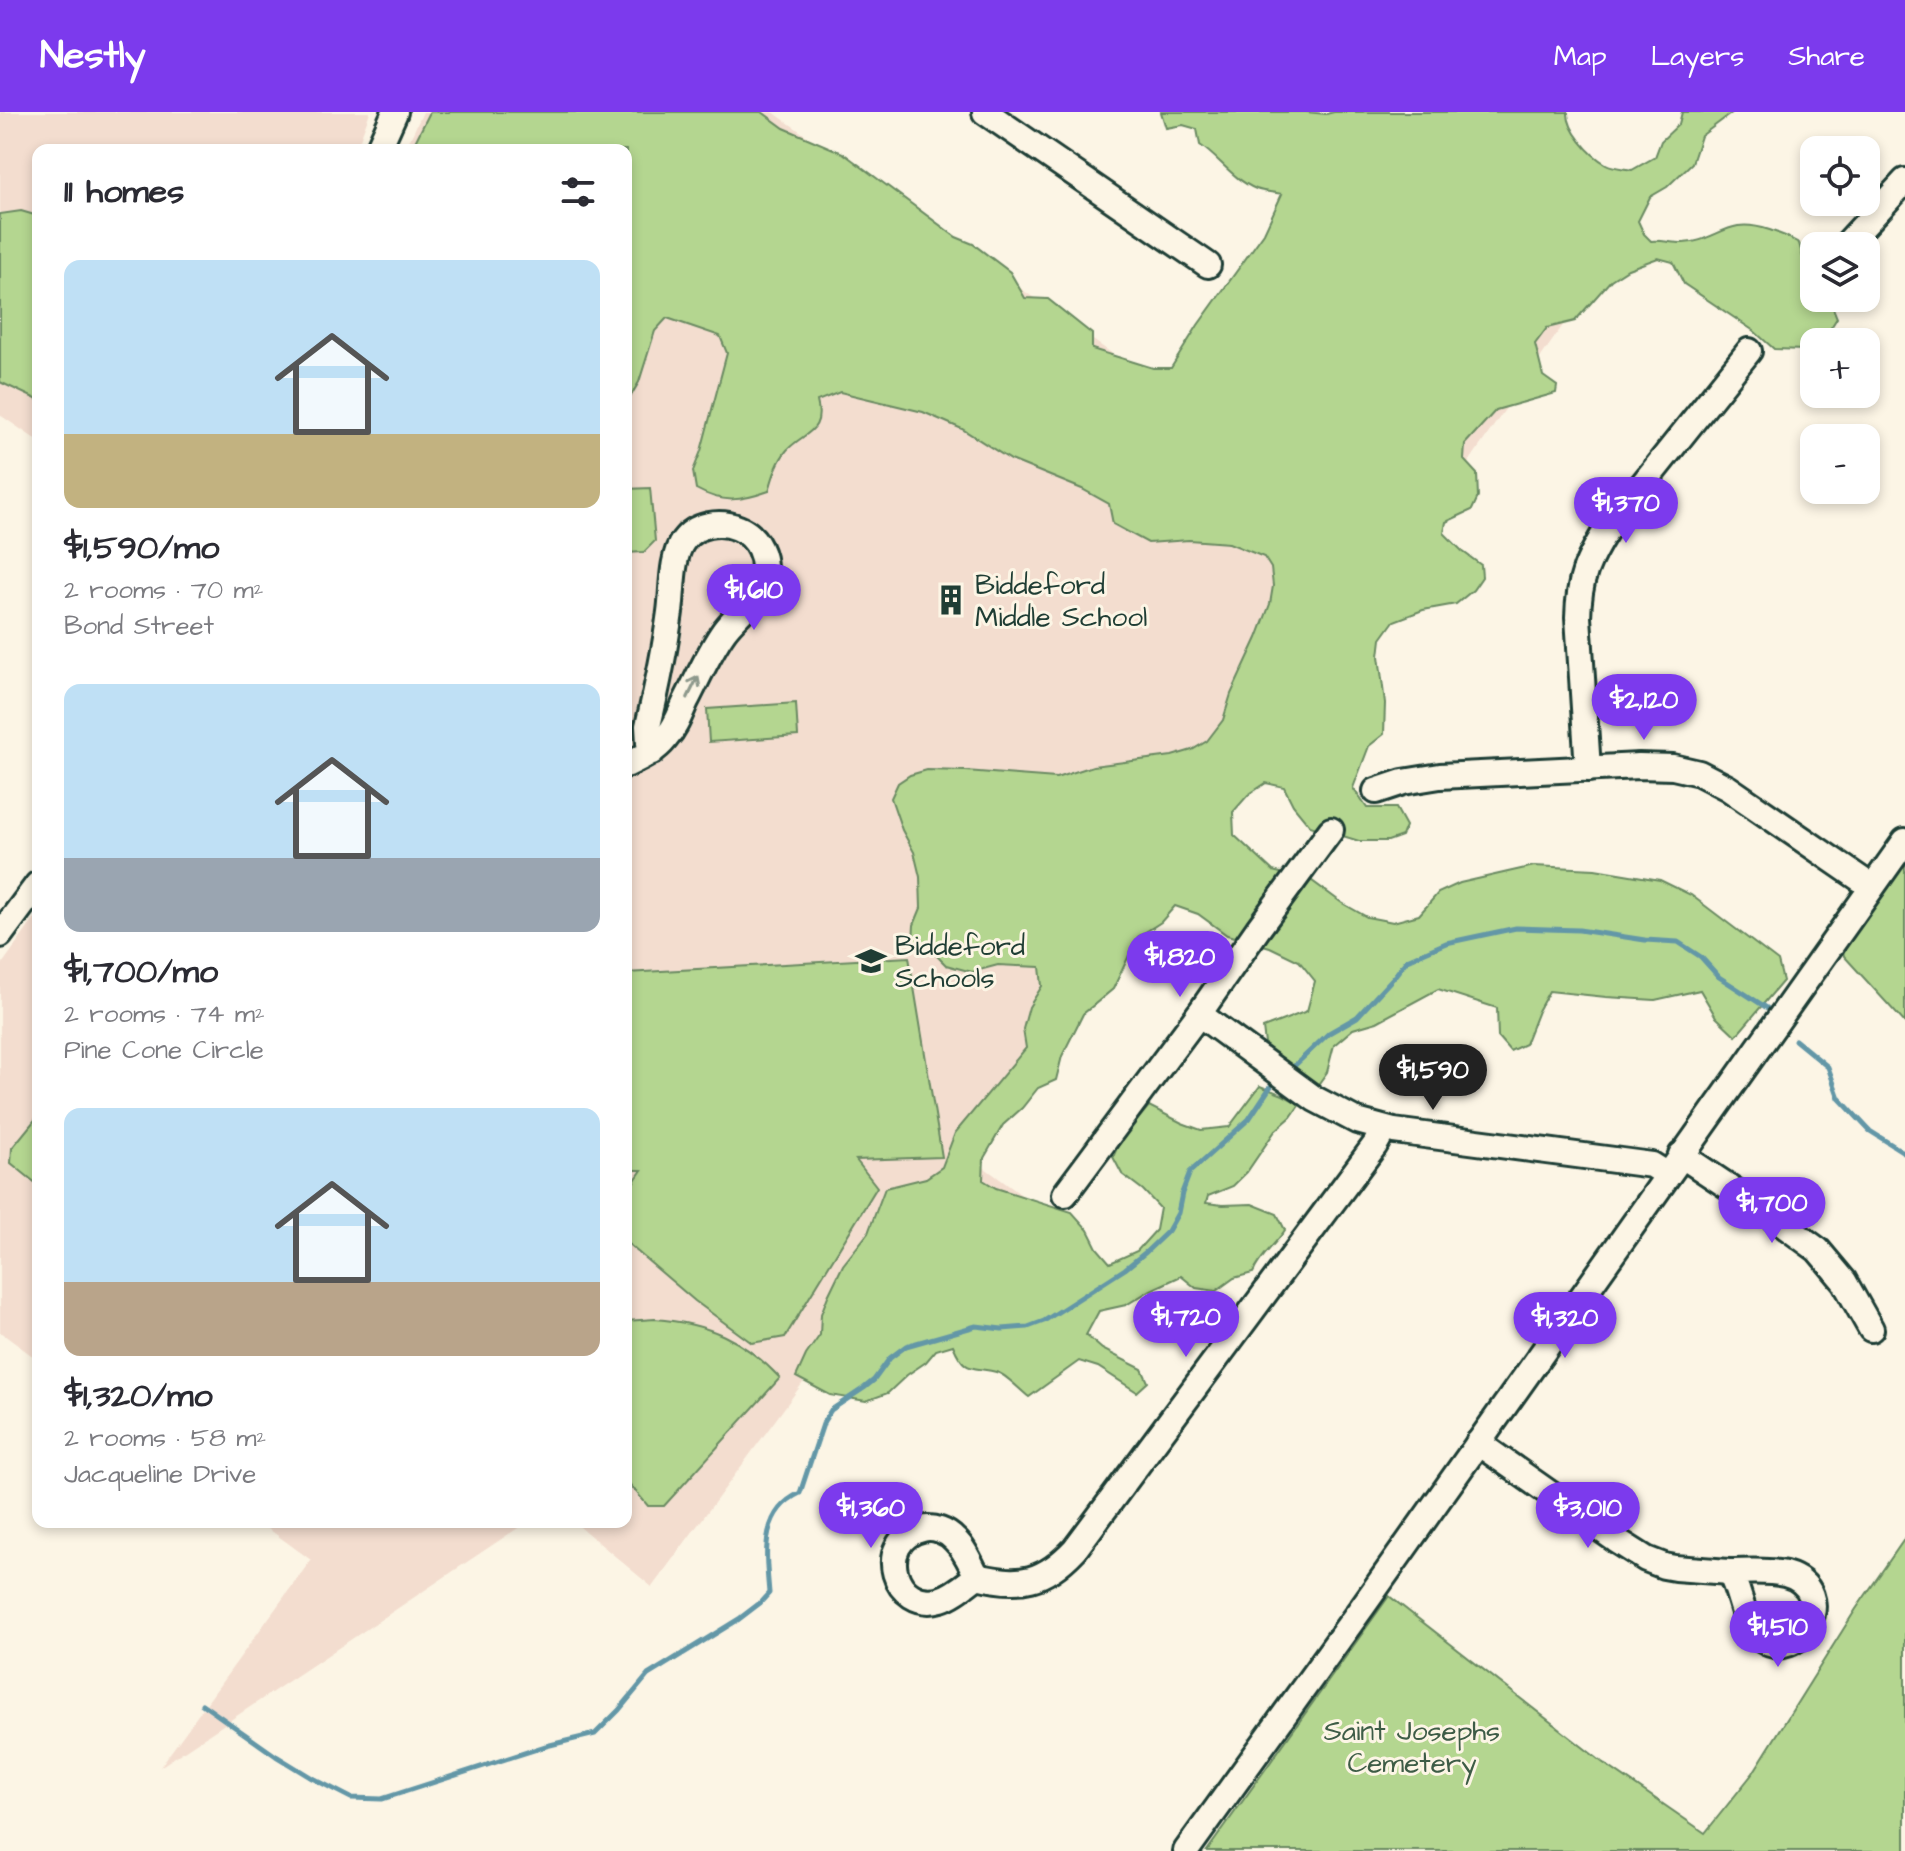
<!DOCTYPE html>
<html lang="en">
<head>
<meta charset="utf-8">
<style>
  body { margin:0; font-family:"Architects Daughter",sans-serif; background:#f7f7f7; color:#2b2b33; height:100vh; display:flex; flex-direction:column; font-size:30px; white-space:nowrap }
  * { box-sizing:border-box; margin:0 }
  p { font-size:26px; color:#7c7c81 }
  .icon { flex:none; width:44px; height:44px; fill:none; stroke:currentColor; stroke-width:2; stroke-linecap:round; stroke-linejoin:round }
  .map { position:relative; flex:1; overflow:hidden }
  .side { position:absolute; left:32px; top:32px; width:600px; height:1384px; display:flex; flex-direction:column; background:#fff; border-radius:16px; box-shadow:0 4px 12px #0003 }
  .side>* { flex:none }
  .tools { position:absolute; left:1800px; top:24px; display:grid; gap:16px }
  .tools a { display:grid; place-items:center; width:80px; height:80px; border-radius:16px; background:#fff; box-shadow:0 4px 12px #0003; font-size:40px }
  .price { position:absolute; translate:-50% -68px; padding:0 18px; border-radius:28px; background:#7c3aed; color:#fff; font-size:26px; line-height:52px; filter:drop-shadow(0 2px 4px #0008) }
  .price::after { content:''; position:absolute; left:50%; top:48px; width:24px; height:18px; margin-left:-12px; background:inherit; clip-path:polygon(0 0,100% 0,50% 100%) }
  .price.current { background:#222; color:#fff }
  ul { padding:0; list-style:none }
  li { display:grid; align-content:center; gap:16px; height:424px; padding:0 32px }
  li span { display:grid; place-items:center; height:248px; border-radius:16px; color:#555 }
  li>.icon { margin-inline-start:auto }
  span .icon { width:144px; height:144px; fill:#fffc; stroke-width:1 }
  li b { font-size:34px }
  h2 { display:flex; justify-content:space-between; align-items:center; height:96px; padding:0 32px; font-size:34px }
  header { display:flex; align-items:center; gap:48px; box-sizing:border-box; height:112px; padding:0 40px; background:#7c3aed; color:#fff }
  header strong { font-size:38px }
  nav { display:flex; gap:44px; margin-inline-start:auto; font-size:28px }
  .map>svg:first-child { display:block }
  .built { fill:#f3ddcf }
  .green { fill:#b4d690; stroke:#6a8a62; stroke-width:2 }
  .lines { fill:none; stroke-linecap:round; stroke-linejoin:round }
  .stream { stroke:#6397a7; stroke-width:5 }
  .minor-casing { stroke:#1f3d34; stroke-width:30 }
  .minor { stroke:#fcf5e5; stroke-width:24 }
  .oneway { stroke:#8e998c }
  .labels { text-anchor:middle; stroke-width:6; stroke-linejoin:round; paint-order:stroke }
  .poi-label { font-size:28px; fill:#1f3d34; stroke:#fcf5e5; text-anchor:start }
  .park-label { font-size:28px; fill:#3d5c46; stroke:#fcf5e5 }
</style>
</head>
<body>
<header>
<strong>Nestly</strong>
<nav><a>Map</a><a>Layers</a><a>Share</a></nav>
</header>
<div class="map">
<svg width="1905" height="1739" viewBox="0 0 1905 1739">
  <rect width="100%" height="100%" fill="#fcf5e5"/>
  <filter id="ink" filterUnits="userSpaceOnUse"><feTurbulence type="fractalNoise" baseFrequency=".0125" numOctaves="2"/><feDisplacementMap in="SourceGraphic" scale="16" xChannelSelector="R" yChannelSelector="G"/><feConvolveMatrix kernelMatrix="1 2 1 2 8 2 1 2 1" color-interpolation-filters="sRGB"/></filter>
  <g filter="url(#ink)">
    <!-- built -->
    <g class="built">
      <polygon points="0,0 370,0 356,38 38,38 38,329 0,303"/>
      <polygon points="423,0 773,0 1166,280 1598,162 1261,653 970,1045 1035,1093 921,1111 652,1475 574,1410 626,1410 626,38 405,38"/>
      <polygon points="38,802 38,1248 0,1220 0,855"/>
      <polygon points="259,1410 527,1410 160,1655 311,1448"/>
    </g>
    <!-- green -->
    <g class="green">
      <path d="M 430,0 L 762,0 L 784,16 L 843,41 L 956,125 L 973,132 L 1010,160 L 1025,186 L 1048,187 L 1092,222 L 1092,237 L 1153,256 L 1171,256 L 1198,213 L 1264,121 L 1282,82 C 1274,80 1264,80 1256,77 C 1234,68 1219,46 1200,33 L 1197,17 L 1183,13 L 1166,16 L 1161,0 L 1306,0 L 1326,2 L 1334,0 L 1568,0 C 1567,18 1590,43 1606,52 C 1613,56 1624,56 1632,58 L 1655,45 L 1661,29 L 1679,12 L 1682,0 L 1733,0 L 1701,24 L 1692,51 L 1667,75 L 1650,85 L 1638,109 L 1644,122 L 1651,129 C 1662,128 1672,131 1683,131 C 1704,131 1720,117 1738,114 C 1757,111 1783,122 1799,131 L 1803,146 L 1814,164 L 1814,186 L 1829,186 L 1837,206 L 1822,230 L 1814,230 L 1814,234 L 1805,238 L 1774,237 L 1754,219 L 1684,172 L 1673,150 L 1658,146 L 1628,157 L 1611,168 L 1575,209 L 1547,216 L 1535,232 L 1543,264 L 1557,274 L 1556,281 L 1496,298 L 1465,332 L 1464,348 L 1477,362 L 1478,385 L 1472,398 L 1446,410 L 1444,421 L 1462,439 L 1481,453 L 1482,465 L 1473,478 L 1456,492 L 1423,498 L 1394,509 L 1381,527 L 1379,544 L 1385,591 L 1384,622 L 1369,634 L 1353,676 L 1367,696 L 1396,696 L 1406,714 L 1402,724 L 1388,729 L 1359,729 L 1310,714 L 1293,693 L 1284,675 L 1266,671 L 1248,683 L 1233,700 L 1234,723 L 1273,759 L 1312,769 L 1342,791 L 1367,805 L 1393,810 L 1419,803 L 1438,781 L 1460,771 L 1534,754 L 1595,757 L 1660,768 L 1691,783 L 1778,849 L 1783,869 L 1736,924 L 1716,905 L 1700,878 L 1655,888 L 1606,885 L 1549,879 L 1538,899 L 1525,932 L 1510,939 L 1498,925 L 1497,896 L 1438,877 L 1377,910 L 1353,917 L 1334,933 L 1327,960 L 1317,974 L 1266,940 L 1263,916 L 1307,899 L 1315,869 L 1299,849 L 1270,835 L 1227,823 L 1198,802 L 1175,794 L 1161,810 L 1138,825 L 1113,877 L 1083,902 L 1062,944 L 1056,968 L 1038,976 L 1022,996 L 1003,1013 L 984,1046 L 983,1068 L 996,1076 L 1072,1100 L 1088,1118 L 1097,1136 L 1110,1151 L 1137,1139 L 1156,1118 L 1160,1096 L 1143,1078 L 1122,1062 L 1113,1045 L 1120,1029 L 1149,994 L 1182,1011 L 1201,1018 L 1229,1015 L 1260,974 L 1283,983 L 1300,992 L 1291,1005 L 1275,1019 L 1247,1060 L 1233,1074 L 1208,1084 L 1206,1091 L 1223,1093 L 1252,1092 L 1277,1102 L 1285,1118 C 1275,1133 1260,1144 1253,1161 L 1234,1166 L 1216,1179 L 1196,1176 L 1181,1164 L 1151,1178 L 1126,1193 L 1099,1199 L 1086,1223 L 1102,1237 L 1142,1257 L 1148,1270 L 1137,1280 L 1098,1255 L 1079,1249 L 1029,1285 C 1021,1279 1007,1264 999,1261 C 973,1253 966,1264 953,1233 L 936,1238 L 926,1250 L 907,1263 L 888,1281 L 866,1289 L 830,1283 L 796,1265 L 806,1243 L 820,1223 L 821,1202 L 828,1184 L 843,1153 L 868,1121 L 885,1076 L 926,1066 L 942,1055 L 955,1021 L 1026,936 L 1023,917 L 1029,895 L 1042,874 L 1040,855 L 998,853 L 972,860 L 946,853 L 934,841 L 913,830 L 914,813 L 921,796 L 920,765 L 914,740 L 902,718 L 891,686 L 898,671 L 910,663 L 927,658 L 966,659 L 1056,666 L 1093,654 L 1172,644 L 1192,638 L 1207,629 L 1223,608 L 1231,582 L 1257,526 L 1270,492 L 1273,474 L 1271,456 L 1264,445 L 1229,431 L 1189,428 L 1148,431 L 1113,412 L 1109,392 L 1082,377 L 1011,348 L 962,317 L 923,300 L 840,280 L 817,289 C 825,321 805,319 787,338 C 777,350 773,365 769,379 C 741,389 723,392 696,377 L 693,359 L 701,339 L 727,241 L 720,224 L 667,206 L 655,219 L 639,270 L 626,292 L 626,38 L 411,38 Z"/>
      <polygon points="21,99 38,104 38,288 0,270 0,102"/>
      <polygon points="650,376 655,429 644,440 626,441 626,377"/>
      <polygon points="796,591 798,624 709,630 707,597"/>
      <polygon points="1905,752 1905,911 1844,844 1843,839"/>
      <polygon points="909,845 942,1045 856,1048 877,1075 785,1225 752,1231 695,1189 626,1130 626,1081 642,1058 626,1058 626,861"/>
      <polygon points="38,1004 38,1073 11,1051 12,1036"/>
      <path d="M 655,1207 C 708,1211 744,1228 780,1266 L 664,1394 L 648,1394 L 626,1368 L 626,1209 Z"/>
      <polygon points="1905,1426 1905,1739 1207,1739 1389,1484 1602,1650 1705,1721 1753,1661 1856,1497"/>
    </g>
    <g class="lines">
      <!-- stream -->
      <g class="stream">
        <polyline points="1795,928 1828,955 1839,986 1870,1019 1905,1041"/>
        <polyline points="1291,957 1329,921 1357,905 1393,866 1407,848 1446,831 1516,816 1579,818 1645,828 1678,830 1701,845 1719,865 1767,896"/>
        <path d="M 202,1592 L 276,1644 L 312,1666 L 351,1686 L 382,1687 L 546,1634 L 595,1622 L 619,1598 L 648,1563 L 739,1507 L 760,1491 L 769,1481 C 766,1443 759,1400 800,1381 L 824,1309 L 831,1298 L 864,1276 L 874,1268 L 890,1246 L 906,1234 L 976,1214 L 1002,1217 L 1028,1215 L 1044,1209 L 1125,1157 L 1146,1140 L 1168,1119 L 1178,1101 L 1182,1081 L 1190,1060 L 1249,1007 L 1271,974"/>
      </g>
      <!-- minor casing -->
      <g class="minor-casing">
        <g id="minor">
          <polyline points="985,0 1208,153"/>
          <polyline points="378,38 395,0"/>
          <polyline points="1845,134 1905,69"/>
          <path d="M 626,653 C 641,646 655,640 666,626 C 676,615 680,602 686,589 C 698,566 709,540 724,519 C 736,502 760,487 763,466 C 767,446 758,424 738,416 C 720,408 695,412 683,429 C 671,445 673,480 670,500 C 665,538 657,576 648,614 L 649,631 L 652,640"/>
          <path d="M 1588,657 L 1578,505 C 1579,466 1587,449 1607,417 L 1749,239"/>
          <polyline points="1376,679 1403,670 1440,664 1639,654 1673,655 1699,661 1728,676 1872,775"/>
          <polyline points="0,823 38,772"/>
          <polyline points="1199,902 1315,987 1357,1009 1394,1019 1652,1053 1668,1063"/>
          <polyline points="1681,1043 1759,1095 1818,1138 1844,1169 1871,1217"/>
          <polyline points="1065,1082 1199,902 1258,817 1331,718"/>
          <polyline points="1478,1331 1616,1428 1646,1447 1664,1454 1675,1456 1729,1460"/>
          <path d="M 1729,1460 C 1747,1460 1767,1458 1785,1462 C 1843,1478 1798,1558 1760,1526 C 1741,1511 1742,1480 1729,1460 Z"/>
          <path d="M 977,1464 C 966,1472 954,1483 941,1487 C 894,1501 873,1429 922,1417 C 934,1414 947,1419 955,1428 C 965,1437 971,1453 977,1464 C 1020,1475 1044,1470 1075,1437 L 1375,1033 L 1384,1017"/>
          <polyline points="1186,1739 1363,1494 1905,729"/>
        </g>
      </g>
      <!-- minor -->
      <use href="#minor" class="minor"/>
    </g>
    <!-- one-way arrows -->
    <defs><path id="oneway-shaft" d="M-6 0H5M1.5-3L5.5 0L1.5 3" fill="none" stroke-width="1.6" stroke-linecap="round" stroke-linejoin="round" transform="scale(2)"/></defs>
    <use class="oneway" href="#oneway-shaft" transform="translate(693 575) rotate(-64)"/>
  </g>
  <!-- icons -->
  <defs>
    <g id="building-bare" transform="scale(2.4)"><path d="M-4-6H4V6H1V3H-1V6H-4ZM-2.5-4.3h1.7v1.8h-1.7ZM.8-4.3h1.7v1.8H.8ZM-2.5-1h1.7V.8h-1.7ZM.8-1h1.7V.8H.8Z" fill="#1f3d34" stroke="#fcf5e5" stroke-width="2.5" paint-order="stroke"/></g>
    <g id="school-bare" transform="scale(2.4)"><path d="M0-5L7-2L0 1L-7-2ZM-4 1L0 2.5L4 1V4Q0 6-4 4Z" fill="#1f3d34" stroke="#fcf5e5" stroke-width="2.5" paint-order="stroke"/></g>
  </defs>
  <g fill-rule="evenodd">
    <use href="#building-bare" x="951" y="488"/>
    <use href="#school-bare" x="871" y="849"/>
  </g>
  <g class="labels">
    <!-- poi labels -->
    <g class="poi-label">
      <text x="975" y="482">Biddeford<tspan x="975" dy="32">Middle School</tspan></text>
      <text x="895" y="843">Biddeford<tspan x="895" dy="32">Schools</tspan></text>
    </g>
    <!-- park labels -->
    <g class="park-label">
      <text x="1412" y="1628">Saint Josephs<tspan x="1412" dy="32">Cemetery</tspan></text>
    </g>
  </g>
</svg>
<div class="tools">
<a><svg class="icon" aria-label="locate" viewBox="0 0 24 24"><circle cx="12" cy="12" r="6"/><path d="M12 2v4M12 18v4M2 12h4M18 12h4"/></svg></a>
<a><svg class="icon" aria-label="layers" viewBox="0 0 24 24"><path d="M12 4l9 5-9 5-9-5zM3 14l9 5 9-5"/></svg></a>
<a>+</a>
<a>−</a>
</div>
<b class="price" style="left:1626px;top:433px">$1,370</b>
<b class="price" style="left:754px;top:520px">$1,610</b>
<b class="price" style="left:1644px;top:630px">$2,120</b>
<b class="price" style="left:1180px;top:887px">$1,820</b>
<b class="price current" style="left:1433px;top:1000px">$1,590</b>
<b class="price" style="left:1772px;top:1133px">$1,700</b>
<b class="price" style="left:1186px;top:1247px">$1,720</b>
<b class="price" style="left:1565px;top:1248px">$1,320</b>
<b class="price" style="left:871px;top:1438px">$1,360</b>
<b class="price" style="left:1588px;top:1438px">$3,010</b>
<b class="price" style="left:1778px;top:1557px">$1,510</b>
<section class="side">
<h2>11 homes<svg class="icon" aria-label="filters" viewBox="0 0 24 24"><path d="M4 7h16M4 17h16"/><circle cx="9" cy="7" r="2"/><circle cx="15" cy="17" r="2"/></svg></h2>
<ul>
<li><span style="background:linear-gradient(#bfe0f5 70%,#c2b280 0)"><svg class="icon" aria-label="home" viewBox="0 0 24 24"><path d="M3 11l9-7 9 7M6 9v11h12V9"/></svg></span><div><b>$1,590/mo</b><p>2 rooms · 70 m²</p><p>Bond Street</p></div></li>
<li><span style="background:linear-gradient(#bfe0f5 70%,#9aa5b1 0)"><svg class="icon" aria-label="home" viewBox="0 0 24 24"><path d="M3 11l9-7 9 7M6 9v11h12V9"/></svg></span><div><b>$1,700/mo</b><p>2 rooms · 74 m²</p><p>Pine Cone Circle</p></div></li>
<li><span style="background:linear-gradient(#bfe0f5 70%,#b9a48a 0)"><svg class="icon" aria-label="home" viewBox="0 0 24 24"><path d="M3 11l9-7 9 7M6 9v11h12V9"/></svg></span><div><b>$1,320/mo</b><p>2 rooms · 58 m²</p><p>Jacqueline Drive</p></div></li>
</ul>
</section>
</div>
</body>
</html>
